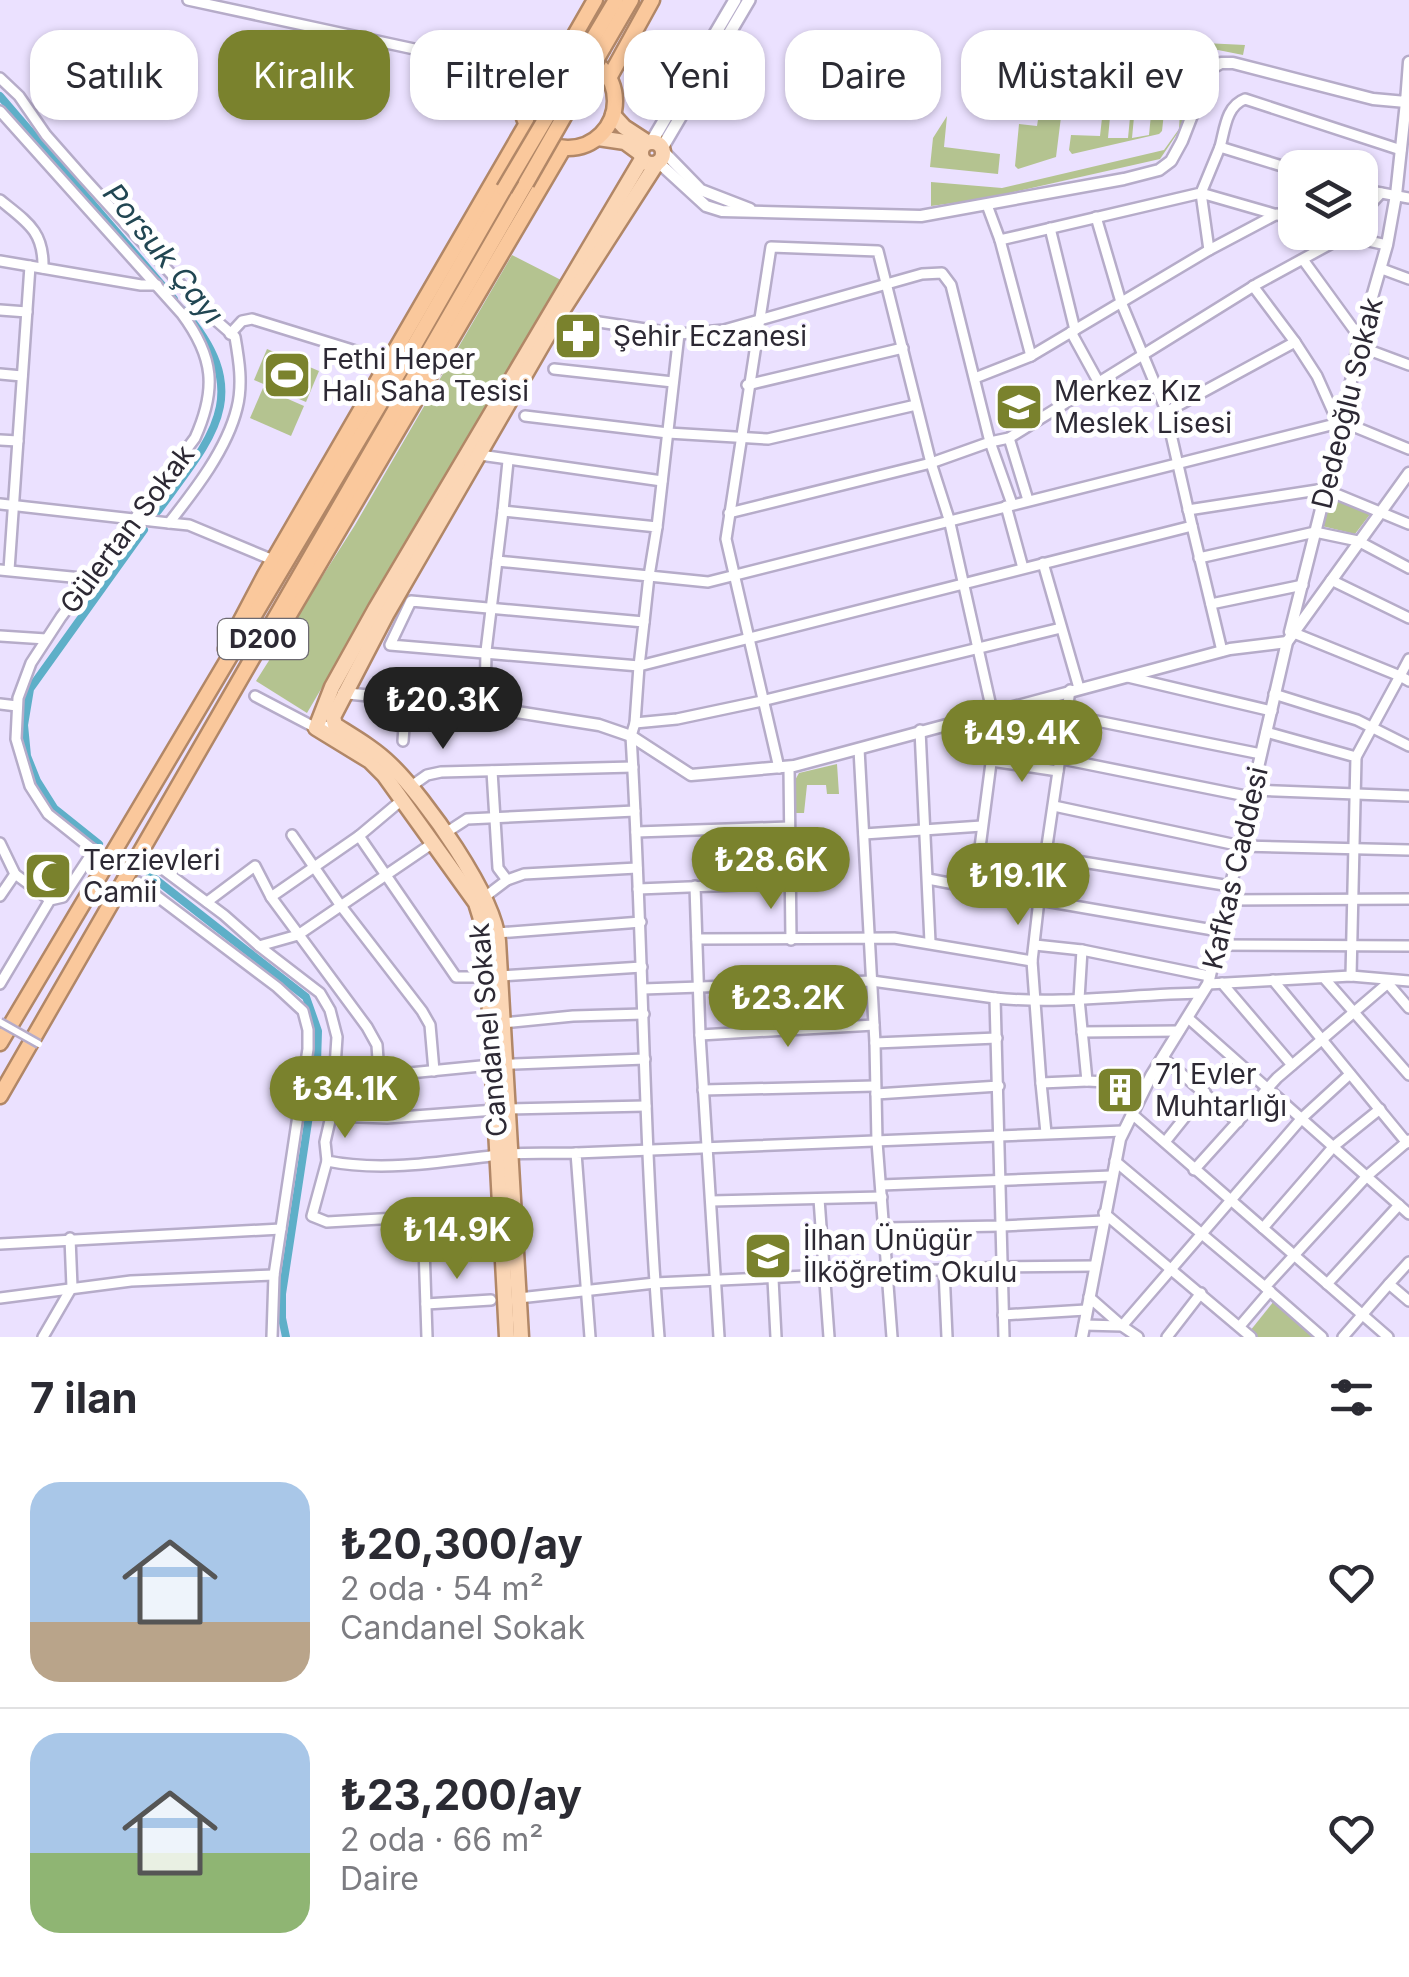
<!DOCTYPE html>
<html lang="tr">
<head>
<meta charset="utf-8">
<style>
  body { margin:0; font-family:Inter,sans-serif; background:#f7f7f7; color:#2b2b33; height:100vh; display:flex; flex-direction:column; font-size:38px; white-space:nowrap }
  * { box-sizing:border-box; margin:0 }
  p { font-size:32px; color:#7c7c81 }
  .icon { flex:none; width:55px; height:55px; fill:none; stroke:currentColor; stroke-width:2; stroke-linecap:round; stroke-linejoin:round }
  .map { position:relative; height:1337px; overflow:hidden }
  .details { display:flex; flex-direction:column; background:#fff; flex:1 }
  .details>* { flex:none }
  .top-card { position:absolute; left:30px; top:30px; width:1350px; height:90px; display:flex; gap:20px }
  .controls { position:absolute; left:1278px; top:150px; display:grid; gap:20px }
  .controls a { display:grid; place-items:center; width:100px; height:100px; border-radius:20px; background:#fff; box-shadow:0 2px 8px #0004; font-size:50px }
  .price { position:absolute; translate:-50% -85px; padding:0 22px; border-radius:35px; background:#7a822d; color:#fff; font-size:32px; line-height:65px; filter:drop-shadow(0 2px 5px #0008) }
  .price::after { content:''; position:absolute; left:50%; top:60px; width:30px; height:22px; margin-left:-15px; background:inherit; clip-path:polygon(0 0,100% 0,50% 100%) }
  .price.selected { background:#222; color:#fff }
  ul { padding:0; list-style:none }
  li { display:flex; align-items:center; gap:30px; height:250px; padding:0 30px }
  li+li { border-top:2px solid #e1e1e2 }
  li span { display:grid; place-items:center; flex:none; width:280px; height:200px; border-radius:30px; color:#555 }
  li>.icon { margin-inline-start:auto }
  span .icon { width:120px; height:120px; fill:#fffc; stroke-width:1 }
  li b { font-size:42px }
  h2 { display:flex; justify-content:space-between; align-items:center; height:120px; padding:0 30px; font-size:42px }
  .tag { padding:0 35px; border-radius:30px; background:#fff; box-shadow:0 2px 8px #0004; font-size:35px; line-height:90px }
  .tag.selected { background:#7a822d; color:#fff }
  .map>svg:first-child { display:block }
  .green { fill:#b4c390 }
  .lines { fill:none; stroke-linecap:round; stroke-linejoin:round }
  .canal { stroke:#5eafc8; stroke-width:8 }
  .minor-casing { stroke:#b6acc9; stroke-width:14 }
  .tertiary-casing { stroke:#b6acc9; stroke-width:15 }
  .secondary-casing { stroke:#b6acc9; stroke-width:16 }
  .primary-casing { stroke:#b18767; stroke-width:19 }
  .trunk-casing { stroke:#b18767; stroke-width:19 }
  .minor { stroke:#fff; stroke-width:9 }
  .tertiary { stroke:#fff; stroke-width:10 }
  .secondary { stroke:#fff; stroke-width:11 }
  .primary { stroke:#fbd6b5; stroke-width:14 }
  .trunk { stroke:#fac89c; stroke-width:14 }
  .pedestrian-bridge-casing { stroke:#b6acc9; stroke-width:11; stroke-linecap:butt }
  .trunk-bridge-casing { stroke:#b18767; stroke-width:19; stroke-linecap:butt }
  .pedestrian-bridge { stroke:#fff; stroke-width:6 }
  .trunk-bridge { stroke:#fac89c; stroke-width:14 }
  .labels { text-anchor:middle; stroke-width:10; stroke-linejoin:round; paint-order:stroke }
  .shield { fill:#fff; stroke:#6c6971; stroke-width:2.5 }
  .shield-label { font-size:25px; font-weight:bold; fill:#2d2934 }
  .poi-label { font-size:28px; fill:#2d2934; stroke:#fff; text-anchor:start }
  .street-label { font-size:28px; fill:#2d2934; stroke:#fff }
  .water-label { font-size:30px; font-style:italic; fill:#214652; stroke:#fff }
</style>
</head>
<body>
<div class="map">
<svg width="1409" height="1337" viewBox="0 0 1409 1337">
  <rect width="100%" height="100%" fill="#ebe1ff"/>
  <!-- green -->
  <g class="green">
    <polygon points="1184,42 1245,45 1243,55 1203,47 1183,125 1160,159 983,199 931,206 931,182 1002,188 1164,150 1179,129"/>
    <polygon points="1107,73 1130,75 1120,86 1113,86 1108,138 1128,138 1132,97 1128,96 1129,89 1142,91 1141,95 1136,96 1132,138 1149,135 1153,94 1166,95 1162,131 1159,134 1072,154 1069,150 1071,135 1100,136"/>
    <polygon points="1057,100 1063,101 1056,157 1018,169 1015,166 1019,124 1037,126 1040,107 1056,109"/>
    <polygon points="947,116 944,147 1000,154 998,174 930,167 933,138"/>
    <polygon points="512,255 561,280 307,713 256,681 355,525"/>
    <polygon points="267,349 319,371 306,402 254,380"/>
    <polygon points="263,388 304,406 291,436 250,418"/>
    <polygon points="1330,496 1371,513 1355,534 1322,526"/>
    <polygon points="837,764 839,794 827,794 826,785 807,785 804,813 794,813 794,782 799,773"/>
    <polygon points="1274,1301 1319,1337 1256,1337 1250,1331"/>
  </g>
  <g class="lines">
    <!-- canal -->
    <g class="canal">
      <polyline points="0,96 174,299"/>
      <path d="M 158,511 C 212,437 256,394 183,310"/>
      <polyline points="99,844 54,808 37,781 27,756 24,725 30,689 144,530"/>
      <polyline points="150,875 306,997 318,1031 317,1063 282,1294 282,1318 286,1337"/>
    </g>
    <!-- minor casing -->
    <g class="minor-casing">
      <g id="minor">
        <polyline points="188,0 479,63 525,81"/>
        <path d="M 0,78 L 19,96 L 46,135 L 83,177 L 203,309 L 235,337 C 239,360 243,384 237,408 C 227,449 195,490 169,523 L 0,504"/>
        <path d="M 0,111 L 182,314 C 214,357 217,389 195,438 L 61,617 L 31,663 L 18,698 L 16,739 L 30,786 L 48,814 L 107,861"/>
        <path d="M 1220,147 C 1225,129 1226,106 1245,99 L 1401,150"/>
        <polyline points="1360,189 1409,198"/>
        <path d="M 0,200 C 27,222 44,231 43,268"/>
        <polyline points="987,205 1000,240"/>
        <polyline points="1360,216 1381,193"/>
        <polyline points="1050,228 1075,330"/>
        <polyline points="1209,250 1201,193 1295,220"/>
        <polyline points="0,261 141,285 157,285"/>
        <polyline points="1304,261 1360,338"/>
        <polyline points="1382,269 1409,279"/>
        <polyline points="1253,286 1295,342"/>
        <polyline points="0,310 27,312"/>
        <polyline points="579,319 679,334 724,330 922,274 942,273 951,285 990,442 931,463 729,513"/>
        <polyline points="1071,332 1099,383"/>
        <polyline points="230,334 242,321 252,319 388,361"/>
        <polyline points="1358,346 1409,365"/>
        <polyline points="1031,356 1209,250 1277,214"/>
        <polyline points="554,369 673,382"/>
        <polyline points="0,374 22,376"/>
        <polyline points="975,378 1031,356 1000,240 1201,193 1220,147 1295,170"/>
        <polyline points="747,385 903,348"/>
        <polyline points="1166,412 1295,342 1317,376 1338,423"/>
        <polyline points="525,416 668,433 768,439 916,405"/>
        <polyline points="1009,438 1028,500"/>
        <polyline points="0,440 18,441"/>
        <polyline points="480,455 662,481"/>
        <polyline points="1012,504 990,442 1009,438 1257,284 1345,236 1387,245"/>
        <polyline points="1006,506 1023,568"/>
        <polyline points="1188,510 1324,489 1409,524"/>
        <polyline points="503,511 508,461"/>
        <polyline points="169,523 189,525 273,560"/>
        <polyline points="1192,526 1222,651"/>
        <polyline points="657,527 679,334"/>
        <polyline points="1199,558 1315,532 1358,541 1409,568"/>
        <polyline points="497,561 649,576 644,622"/>
        <polyline points="1043,563 1079,688"/>
        <polyline points="0,570 92,579"/>
        <polyline points="9,570 30,266"/>
        <polyline points="1331,580 1409,618"/>
        <polygon points="411,601 644,622 639,666 390,645"/>
        <polyline points="1211,604 1303,585"/>
        <polyline points="1294,633 1400,676 1409,659"/>
        <polyline points="0,636 46,639"/>
        <polyline points="1128,677 1272,711"/>
        <polyline points="1070,690 1039,900 1219,931"/>
        <polyline points="1274,694 1357,720 1409,746"/>
        <polyline points="255,696 316,728 335,725"/>
        <polyline points="0,704 17,706"/>
        <polyline points="485,707 486,651 503,511 657,527 649,576 708,582 1343,422 1409,449"/>
        <polyline points="1067,715 1261,754"/>
        <polyline points="635,723 677,719 762,701 1061,628"/>
        <polyline points="920,730 930,942"/>
        <polyline points="1266,732 1356,757 1351,976"/>
        <polyline points="403,741 406,699"/>
        <polyline points="859,749 875,1043 877,1142 892,1337"/>
        <polyline points="1356,757 1400,676 1409,681"/>
        <polyline points="1062,759 1251,797"/>
        <polyline points="991,761 1058,771"/>
        <polyline points="789,767 791,940"/>
        <polyline points="779,768 726,539 771,247 878,251 931,463 949,519 992,711"/>
        <polyline points="492,771 498,868 507,880"/>
        <polyline points="410,787 427,775 441,772 633,767"/>
        <polyline points="1253,790 1409,796"/>
        <polyline points="1054,806 1241,846 1409,850"/>
        <polyline points="636,832 789,827"/>
        <polyline points="444,834 467,819 635,811"/>
        <polyline points="864,834 982,826"/>
        <polyline points="292,835 341,906 422,1011 430,1025 434,1071"/>
        <polyline points="359,836 403,799"/>
        <polyline points="0,843 15,874 50,900"/>
        <polyline points="141,853 224,915 259,946 298,935 433,843"/>
        <polyline points="1046,856 1230,886"/>
        <polyline points="928,879 1039,900 1032,961 1041,1083 1087,1081"/>
        <polyline points="138,882 277,987 303,1011 308,1030 308,1049 274,1275 272,1337"/>
        <polyline points="695,886 700,1035 719,1337"/>
        <polyline points="975,886 998,709"/>
        <polyline points="638,889 789,883"/>
        <polyline points="0,896 15,874"/>
        <polyline points="486,896 507,880 524,874 637,868"/>
        <polyline points="271,897 359,836 456,977 488,977"/>
        <polyline points="1227,900 1409,899"/>
        <polyline points="207,902 255,866 271,897 367,1027 377,1045 379,1074"/>
        <polyline points="497,933 641,922"/>
        <polyline points="697,939 894,938 1032,961"/>
        <polyline points="1035,945 1082,950 1209,976"/>
        <polyline points="1216,945 1409,946"/>
        <polyline points="259,946 320,993 330,1010 337,1037 335,1067 338,1080 329,1102 331,1116"/>
        <polyline points="1082,950 1079,999 1087,1081 1147,1084"/>
        <polyline points="500,976 642,967"/>
        <polyline points="1324,978 1409,1075"/>
        <polyline points="1273,980 1407,1143"/>
        <polyline points="1385,980 1409,1008"/>
        <polyline points="1222,983 1292,1065"/>
        <polyline points="0,984 50,900 63,897 94,850"/>
        <polyline points="1208,984 1351,976 1409,981"/>
        <polyline points="643,989 872,981 995,998"/>
        <polyline points="1188,1018 1409,1214"/>
        <polyline points="503,1023 573,1016 644,1014"/>
        <polyline points="1082,1032 1179,1031"/>
        <polyline points="700,1035 874,1025"/>
        <polyline points="875,1043 997,1038"/>
        <polyline points="1163,1058 1238,1122"/>
        <polyline points="338,1080 491,1065 645,1059"/>
        <polyline points="1041,1083 1046,1133"/>
        <polyline points="703,1090 875,1086"/>
        <polyline points="876,1094 999,1086"/>
        <polyline points="508,1109 646,1106"/>
        <path d="M 495,1110 L 387,1118 L 331,1116 L 325,1142 L 327,1161 C 381,1172 443,1162 498,1155 C 523,1152 550,1154 576,1153"/>
        <polyline points="1131,1113 1388,1337"/>
        <polyline points="1165,1142 1205,1092"/>
        <polyline points="327,1161 312,1216 327,1222 503,1212"/>
        <polyline points="1115,1161 1265,1287 1367,1176 1409,1140"/>
        <polyline points="1194,1170 1277,1078 1388,983"/>
        <polyline points="881,1185 1111,1176"/>
        <polyline points="819,1199 829,1337"/>
        <polyline points="711,1201 882,1197"/>
        <polyline points="1104,1213 1251,1337"/>
        <polyline points="423,1216 427,1337"/>
        <polyline points="885,1228 1002,1226 1103,1221"/>
        <polyline points="1263,1228 1334,1146 1380,1109"/>
        <polyline points="0,1244 281,1229"/>
        <polyline points="1409,1262 1389,1284 1409,1301"/>
        <polyline points="944,1270 947,1337"/>
        <polyline points="773,1279 776,1337"/>
        <polyline points="1327,1284 1399,1205"/>
        <polyline points="1265,1287 1322,1337"/>
        <polyline points="1089,1297 1122,1326 1302,1118 1350,1074"/>
        <polyline points="0,1298 131,1281 274,1275"/>
        <polyline points="519,1298 655,1283 1003,1267 1095,1266"/>
        <polyline points="426,1304 491,1300"/>
        <polyline points="1003,1315 1086,1310"/>
        <polyline points="1084,1325 1122,1326 1138,1337"/>
        <polyline points="1240,1326 1270,1291"/>
        <polyline points="43,1337 72,1287 70,1238"/>
        <polyline points="590,1337 576,1153 1123,1131"/>
        <path d="M 659,1337 C 643,1137 643,936 631,736 L 635,723 L 639,666 L 1192,526 L 1165,408 L 1121,302 L 1096,217"/>
        <path d="M 1004,1337 L 995,998 C 1064,1005 1132,994 1201,993"/>
        <polyline points="1167,1337 1201,1293"/>
        <polyline points="1343,1337 1389,1284"/>
      </g>
    </g>
    <!-- tertiary casing -->
    <g class="tertiary-casing">
      <g id="tertiary">
        <polyline points="663,151 701,190 750,209"/>
        <polyline points="658,162 706,206 722,211 921,216 1124,179 1159,170 1171,161 1182,141 1210,69 1221,63 1233,63 1373,99 1406,102 1409,62"/>
        <polyline points="1290,632 1343,422 1358,346 1387,245 1396,195 1406,102"/>
        <polyline points="343,693 485,707 599,725 631,736 691,775 794,766 1230,649 1287,642"/>
        <polyline points="1082,1337 1120,1139 1151,1076 1208,984 1287,642 1409,473"/>
      </g>
    </g>
    <!-- secondary casing -->
    <g class="secondary-casing">
      <g id="secondary">
        <polyline points="652,141 735,0"/>
        <polyline points="662,148 749,0"/>
      </g>
    </g>
    <!-- primary casing -->
    <g class="primary-casing">
      <g id="primary">
        <polyline points="613,115 624,127 647,142"/>
        <polyline points="598,138 625,142 640,153"/>
        <circle cx="652" cy="153" r="11"/>
        <polyline points="507,1337 488,977 485,932 476,903 384,775 370,761 316,728 332,687 376,608 642,159"/>
        <path d="M 521,1337 L 498,941 C 494,895 425,798 391,765 C 375,749 354,737 335,725 L 333,717 L 386,615 L 560,314 L 657,163"/>
      </g>
    </g>
    <!-- trunk casing -->
    <g class="trunk-casing">
      <g id="trunk">
        <polyline points="588,47 616,0"/>
        <polyline points="603,48 631,0"/>
        <circle cx="568" cy="101" r="47"/>
        <polyline points="564,54 595,0"/>
        <polyline points="609,78 652,0"/>
        <polyline points="267,646 279,632 563,149"/>
        <polyline points="226,649 265,575 526,125"/>
        <polyline points="0,1043 403,365 504,189"/>
        <polyline points="0,1096 526,183"/>
      </g>
    </g>
    <!-- minor -->
    <use href="#minor" class="minor"/>
    <!-- tertiary -->
    <use href="#tertiary" class="tertiary"/>
    <!-- secondary -->
    <use href="#secondary" class="secondary"/>
    <!-- primary -->
    <use href="#primary" class="primary"/>
    <!-- trunk -->
    <use href="#trunk" class="trunk"/>
    <!-- pedestrian-bridge casing -->
    <g class="pedestrian-bridge-casing">
      <polyline id="pedestrian-bridge" points="0,1022 39,1044"/>
    </g>
    <!-- trunk-bridge casing -->
    <g class="trunk-bridge-casing">
      <g id="trunk-bridge">
        <polyline points="526,183 603,48"/>
        <polyline points="504,189 588,47"/>
      </g>
    </g>
    <!-- pedestrian-bridge -->
    <use href="#pedestrian-bridge" class="pedestrian-bridge"/>
    <!-- trunk-bridge -->
    <use href="#trunk-bridge" class="trunk-bridge"/>
  </g>
  <!-- icons -->
  <defs>
    <g id="pharmacy-square" transform="scale(2.5)"><rect x="-9" y="-9" width="18" height="18" rx="4" fill="#7a822d" stroke="#fff"/><path d="M-2-6h4v4h4v4h-4v4h-4v-4h-4v-4h4Z" fill="#fff"/></g>
    <g id="stadium-square" transform="scale(2.5)"><rect x="-9" y="-9" width="18" height="18" rx="4" fill="#7a822d" stroke="#fff"/><path d="M0-5a6.5 5 0 1 0 0 10a6.5 5 0 1 0 0-10ZM-3.5-1.8h7v3.6h-7Z" fill="#fff"/></g>
    <g id="school-square" transform="scale(2.5)"><rect x="-9" y="-9" width="18" height="18" rx="4" fill="#7a822d" stroke="#fff"/><path d="M0-5L7-2L0 1L-7-2ZM-4 1L0 2.5L4 1V4Q0 6-4 4Z" fill="#fff"/></g>
    <g id="mosque-square" transform="scale(2.5)"><rect x="-9" y="-9" width="18" height="18" rx="4" fill="#7a822d" stroke="#fff"/><path d="M3.5-4.9A6 6 0 1 0 3.5 4.9A5 5 0 1 1 3.5-4.9Z" fill="#fff"/></g>
    <g id="building-square" transform="scale(2.5)"><rect x="-9" y="-9" width="18" height="18" rx="4" fill="#7a822d" stroke="#fff"/><path d="M-4-6H4V6H1V3H-1V6H-4ZM-2.5-4.3h1.7v1.8h-1.7ZM.8-4.3h1.7v1.8H.8ZM-2.5-1h1.7V.8h-1.7ZM.8-1h1.7V.8H.8Z" fill="#fff"/></g>
  </defs>
  <g fill-rule="evenodd">
    <use href="#pharmacy-square" x="578" y="336"/>
    <use href="#stadium-square" x="287" y="375"/>
    <use href="#school-square" x="1019" y="407"/>
    <use href="#mosque-square" x="48" y="876"/>
    <use href="#building-square" x="1120" y="1090"/>
    <use href="#school-square" x="768" y="1256"/>
  </g>
  <g class="labels">
    <!-- shield labels -->
    <rect class="shield" x="218" y="619" width="90" height="40" rx="8"/>
    <g class="shield-label">
      <text x="263" y="648">D200</text>
    </g>
    <!-- poi labels -->
    <g class="poi-label">
      <text x="613" y="346">Şehir Eczanesi</text>
      <text x="322" y="369">Fethi Heper<tspan x="322" dy="32">Halı Saha Tesisi</tspan></text>
      <text x="1054" y="401">Merkez Kız<tspan x="1054" dy="32">Meslek Lisesi</tspan></text>
      <text x="83" y="870">Terzievleri<tspan x="83" dy="32">Camii</tspan></text>
      <text x="1155" y="1084">71 Evler<tspan x="1155" dy="32">Muhtarlığı</tspan></text>
      <text x="803" y="1250">İlhan Ünügür<tspan x="803" dy="32">İlköğretim Okulu</tspan></text>
    </g>
    <!-- street labels -->
    <g class="street-label">
      <text transform="translate(1347 403) rotate(-76)" y="10">Dedeoğlu Sokak</text>
      <text transform="translate(127 529) rotate(-53)" y="10">Gülertan Sokak</text>
      <text transform="translate(1235 868) rotate(-77)" y="10">Kafkas Caddesi</text>
      <text transform="translate(488 1030) rotate(-95)" y="10">Candanel Sokak</text>
    </g>
    <!-- water labels -->
    <g class="water-label">
      <text transform="translate(163 254) rotate(51)" y="10">Porsuk Çayı</text>
    </g>
  </g>
</svg>
<div class="controls">
<a><svg class="icon" aria-label="layers" viewBox="0 0 24 24"><path d="M12 4l9 5-9 5-9-5zM3 14l9 5 9-5"/></svg></a>
</div>
<b class="price selected" style="left:443px;top:752px">₺20.3K</b>
<b class="price" style="left:1022px;top:785px">₺49.4K</b>
<b class="price" style="left:771px;top:912px">₺28.6K</b>
<b class="price" style="left:1018px;top:928px">₺19.1K</b>
<b class="price" style="left:788px;top:1050px">₺23.2K</b>
<b class="price" style="left:345px;top:1141px">₺34.1K</b>
<b class="price" style="left:457px;top:1282px">₺14.9K</b>
<div class="top-card">
<a class="tag">Satılık</a>
<a class="tag selected">Kiralık</a>
<a class="tag">Filtreler</a>
<a class="tag">Yeni</a>
<a class="tag">Daire</a>
<a class="tag">Müstakil ev</a>
</div>
</div>
<section class="details">
<h2>7 ilan<svg class="icon" aria-label="filters" viewBox="0 0 24 24"><path d="M4 7h16M4 17h16"/><circle cx="9" cy="7" r="2"/><circle cx="15" cy="17" r="2"/></svg></h2>
<ul>
<li><span style="background:linear-gradient(#a9c7e8 70%,#b9a48a 0)"><svg class="icon" aria-label="home" viewBox="0 0 24 24"><path d="M3 11l9-7 9 7M6 9v11h12V9"/></svg></span><div><b>₺20,300/ay</b><p>2 oda · 54 m²</p><p>Candanel Sokak</p></div><svg class="icon" aria-label="heart" viewBox="0 0 24 24"><path d="M12 20l-8-8c-3-5 5-10 8-4 3-6 11-1 8 4z"/></svg></li>
<li><span style="background:linear-gradient(#a9c7e8 60%,#8fb573 0)"><svg class="icon" aria-label="home" viewBox="0 0 24 24"><path d="M3 11l9-7 9 7M6 9v11h12V9"/></svg></span><div><b>₺23,200/ay</b><p>2 oda · 66 m²</p><p>Daire</p></div><svg class="icon" aria-label="heart" viewBox="0 0 24 24"><path d="M12 20l-8-8c-3-5 5-10 8-4 3-6 11-1 8 4z"/></svg></li>
</ul>
</section>
</body>
</html>
